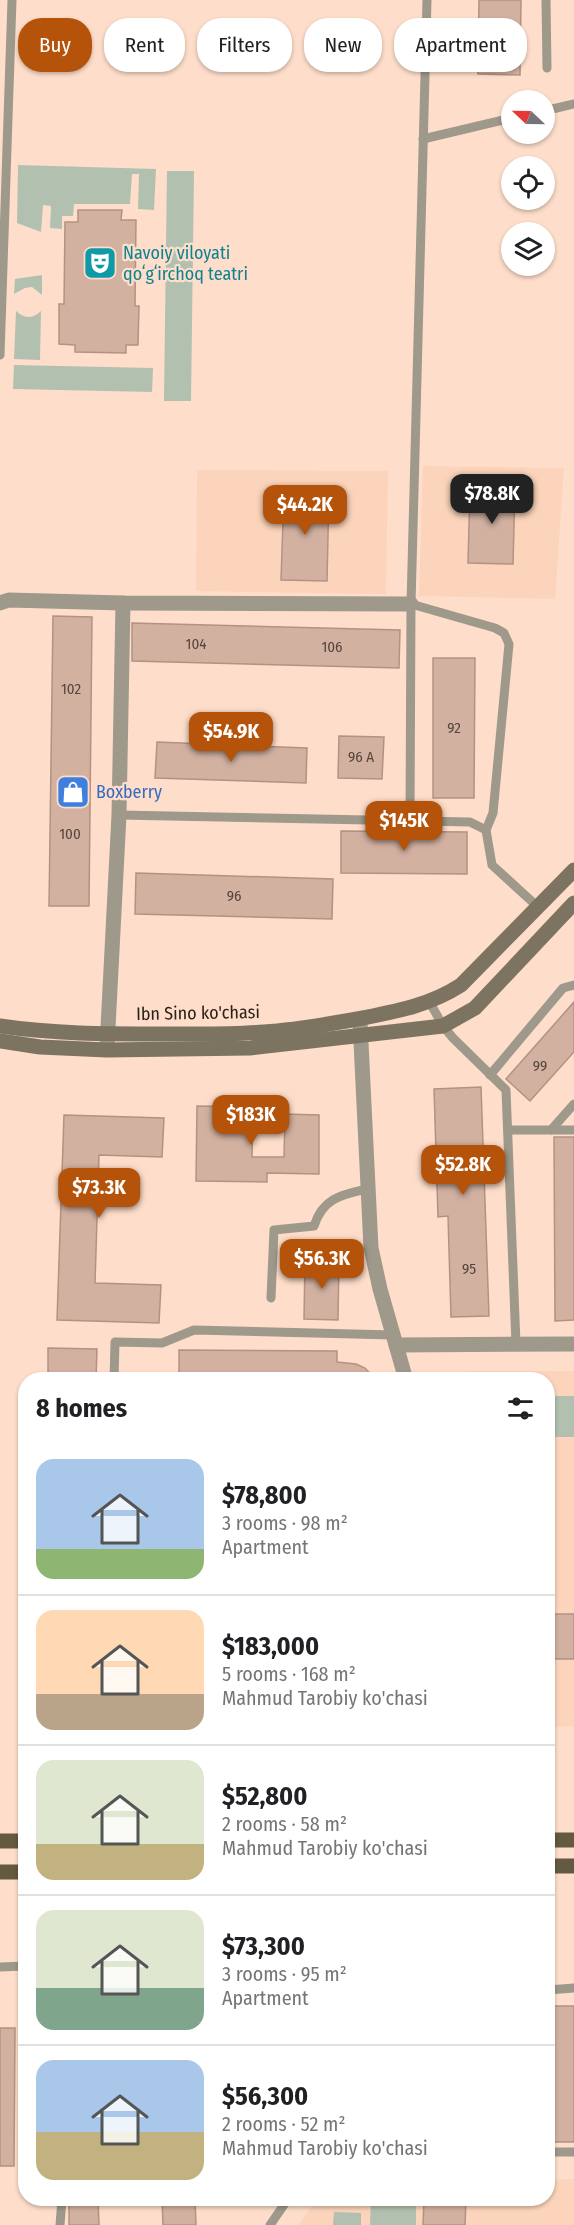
<!DOCTYPE html>
<html lang="en">
<head>
<meta charset="utf-8">
<style>
  body { margin:0; font-family:"Fira Sans Condensed",sans-serif; background:#f2f2f2; color:#202124; height:100vh; display:flex; flex-direction:column; font-size:22px; white-space:nowrap }
  * { box-sizing:border-box; margin:0 }
  p { font-size:20px; color:#757577 }
  .icon { flex:none; width:33px; height:33px; fill:none; stroke:currentColor; stroke-width:2; stroke-linecap:round; stroke-linejoin:round }
  .map { position:relative; flex:1; overflow:hidden }
  .sheet { position:absolute; left:18px; top:1372px; width:537px; height:834px; display:flex; flex-direction:column; background:#fff; border-radius:24px; box-shadow:0 2px 4px #0004 }
  .sheet>* { flex:none }
  .banner { position:absolute; left:18px; top:18px; width:538px; height:54px; display:flex; gap:12px }
  .needle { width:39px; rotate:292deg }
  .buttons { position:absolute; left:501px; top:90px; display:grid; gap:12px }
  .buttons a { display:grid; place-items:center; width:54px; height:54px; border-radius:50%; background:#fff; box-shadow:0 2px 4px #0004; font-size:30px }
  .price { position:absolute; translate:-50% -51px; padding:0 14px; border-radius:12px; background:#b45309; color:#fff; font-size:20px; line-height:39px; filter:drop-shadow(0 2px 3px #0008) }
  .price::after { content:''; position:absolute; left:50%; top:36px; width:18px; height:14px; margin-left:-9px; background:inherit; clip-path:polygon(0 0,100% 0,50% 100%) }
  .price.current { background:#222; color:#fff }
  ul { padding:0; list-style:none }
  li { display:flex; align-items:center; gap:18px; height:150px; padding:0 18px }
  li+li { border-top:2px solid #e0e0e0 }
  li span { display:grid; place-items:center; flex:none; width:168px; height:120px; border-radius:18px; color:#555 }
  li>.icon { margin-inline-start:auto }
  span .icon { width:72px; height:72px; fill:#fffc; stroke-width:1 }
  li b { font-size:26px }
  h2 { display:flex; justify-content:space-between; align-items:center; height:72px; padding:0 18px; font-size:26px }
  .tag { padding:0 21px; border-radius:24px; background:#fff; box-shadow:0 2px 4px #0004; font-size:21px; line-height:54px }
  .tag.current { background:#b45309; color:#fff }
  .map>svg:first-child { display:block }
  .built { fill:#fbd4bb }
  .green { fill:#b2c0b0 }
  .building { fill:#d2b1a1; stroke:#b39283; stroke-width:1.5 }
  .lines { fill:none; stroke-linecap:round; stroke-linejoin:round }
  .service { stroke:#9e998b; stroke-width:9 }
  .minor { stroke:#9e998b; stroke-width:15 }
  .secondary { stroke:#7c7460; stroke-width:15 }
  .primary { stroke:#645a42; stroke-width:15 }
  .labels { text-anchor:middle; stroke-width:4.5; stroke-linejoin:round; paint-order:stroke }
  .number-label { font-size:15px; fill:#56453b }
  .culture-label { font-size:18px; fill:#0d838f; stroke:#fedeca; text-anchor:start }
  .shop-label { font-size:18px; fill:#366cbe; stroke:#fedeca; text-anchor:start }
  .street-label { font-size:18px; fill:#2c2119; stroke:#fedeca }
</style>
</head>
<body>
<div class="map">
<svg width="574" height="2225" viewBox="0 0 574 2225">
  <rect width="100%" height="100%" fill="#fedeca"/>
  <!-- built -->
  <g class="built">
    <polygon points="423,466 564,468 555,599 419,596"/>
    <polygon points="197,470 388,471 386,594 196,591"/>
    <polygon points="574,1371 574,1726 548,1727 548,1380 446,1380 444,1372"/>
    <polygon points="574,2179 574,2225 298,2225 317,2199 548,2199 548,2180"/>
  </g>
  <!-- green -->
  <g class="green">
    <polygon points="18,165 156,169 154,210 138,209 139,174 132,174 130,204 74,204 73,216 62,216 62,229 50,228 51,206 43,205 41,232 17,223"/>
    <polygon points="167,171 194,171 191,401 164,401"/>
    <polygon points="42,275 42,295 32,287 25,288 14,294 15,279"/>
    <path d="M 16,311 C 25,319 32,319 41,311 L 40,360 L 14,359 Z"/>
    <polygon points="14,365 153,368 152,392 13,389"/>
    <rect x="548" y="1396" width="26" height="41"/>
    <polygon points="371,2199 416,2200 416,2225 370,2225"/>
    <polygon points="334,2212 361,2213 361,2225 333,2225"/>
  </g>
  <!-- building -->
  <g class="building">
    <polygon points="479,0 521,0 520,75 478,74"/>
    <polygon points="78,210 122,210 121,220 136,220 135,306 139,306 138,345 126,345 126,353 75,352 75,345 59,344 59,304 64,304 65,222 78,222"/>
    <polygon points="470,487 515,487 513,564 468,563"/>
    <polygon points="284,491 329,492 327,581 281,580"/>
    <polygon points="53,616 92,617 89,906 49,906"/>
    <polygon points="132,623 400,630 399,668 132,661"/>
    <polygon points="433,658 475,658 474,798 433,798"/>
    <polygon points="339,736 384,737 382,779 338,778"/>
    <polygon points="157,742 307,748 306,783 155,778"/>
    <polygon points="341,831 467,832 467,874 341,873"/>
    <polygon points="136,873 333,879 332,919 135,914"/>
    <polygon points="574,1002 574,1052 530,1101 506,1079"/>
    <polygon points="481,1087 489,1316 451,1317 448,1216 438,1217 434,1089"/>
    <polygon points="197,1106 253,1107 252,1157 284,1157 285,1114 319,1115 319,1174 267,1173 267,1182 196,1181"/>
    <polygon points="64,1115 164,1118 162,1157 99,1155 95,1283 161,1285 159,1323 57,1320"/>
    <polygon points="554,1137 574,1137 574,1320 555,1321"/>
    <polygon points="305,1259 339,1260 338,1320 304,1319"/>
    <polygon points="48,1348 97,1349 96,1380 48,1380"/>
    <polygon points="179,1350 337,1351 337,1362 356,1364 365,1368 376,1380 179,1380"/>
    <rect x="548" y="1614" width="26" height="45"/>
    <rect x="548" y="2006" width="26" height="136"/>
    <polygon points="0,2028 15,2028 14,2166 0,2166"/>
    <polygon points="69,2199 98,2199 99,2225 69,2225"/>
    <polygon points="162,2199 195,2199 196,2225 163,2225"/>
    <polygon points="424,2199 466,2199 465,2225 423,2225"/>
  </g>
  <g class="lines">
    <!-- service -->
    <g class="service">
      <polyline points="546,0 547,68"/>
      <polyline points="544,111 574,104"/>
      <polyline points="423,139 512,118"/>
      <polyline points="0,355 12,0"/>
      <polyline points="411,604 495,628 504,633 509,644 493,813 486,830"/>
      <polyline points="119,815 470,822 486,830 492,865 538,907"/>
      <polyline points="410,820 411,604 427,0"/>
      <polyline points="429,1001 443,1026 453,1038 506,1090 516,1344"/>
      <polyline points="490,1075 563,988 574,985"/>
      <polyline points="508,1130 574,1130"/>
      <polyline points="551,1130 574,1104"/>
      <path d="M 271,1298 L 274,1230 L 314,1226 C 323,1198 341,1195 367,1189"/>
      <polyline points="114,1380 115,1342 162,1343 194,1330 393,1335"/>
      <polyline points="0,1967 26,1966"/>
      <polyline points="548,1990 574,1988"/>
      <polyline points="548,2152 574,2152"/>
      <polyline points="60,2225 62,2199"/>
      <polyline points="270,2225 288,2199"/>
    </g>
    <!-- minor -->
    <g class="minor">
      <polyline points="0,603 9,600 123,603 411,604"/>
      <polyline points="360,1022 371,1248 380,1289 406,1380"/>
      <polyline points="107,1047 119,815 123,603"/>
      <polyline points="396,1345 574,1344"/>
    </g>
    <!-- secondary -->
    <g class="secondary">
      <path d="M 0,1026 C 53,1034 106,1034 159,1034 C 194,1034 229,1035 264,1032 C 297,1030 330,1024 363,1018 C 398,1011 430,1005 461,985 L 574,870"/>
      <polyline points="0,1041 40,1047 107,1050 250,1048 443,1026 475,1008 574,903"/>
    </g>
    <!-- primary -->
    <g class="primary">
      <polyline points="548,1840 574,1840"/>
      <polyline points="0,1841 26,1841"/>
      <polyline points="548,1866 574,1866"/>
      <polyline points="0,1872 26,1872"/>
    </g>
  </g>
  <!-- icons -->
  <defs>
    <g id="theatre-square" transform="scale(1.725)"><rect x="-9" y="-9" width="18" height="18" rx="4" fill="#0f9aa8" stroke="#fedeca"/><path d="M-5-5.5Q0-4 5-5.5V0Q5 5 0 6Q-5 5-5 0ZM-3.3-2.5H-1v1.5H-3.3ZM1-2.5H3.3v1.5H1ZM-2.8 1Q0 5.5 2.8 1Z" fill="#fff"/></g>
    <g id="shop-square" transform="scale(1.725)"><rect x="-9" y="-9" width="18" height="18" rx="4" fill="#3f7fe0" stroke="#fedeca"/><path d="M-5-2.5h2.3a2.7 3.5 0 0 1 5.4 0H5L5.5 6h-11ZM-1.5-2.5h3a1.5 2.3 0 0 0-3 0Z" fill="#fff"/></g>
  </defs>
  <g fill-rule="evenodd">
    <use href="#theatre-square" x="100" y="263"/>
    <use href="#shop-square" x="73" y="792"/>
  </g>
  <g class="labels">
    <!-- number labels -->
    <g class="number-label">
      <text x="196" y="649">104</text>
      <text x="332" y="652">106</text>
      <text x="71" y="694">102</text>
      <text x="454" y="733">92</text>
      <text x="361" y="762">96 А</text>
      <text x="70" y="839">100</text>
      <text x="234" y="901">96</text>
      <text x="540" y="1071">99</text>
      <text x="469" y="1274">95</text>
    </g>
    <!-- culture labels -->
    <g class="culture-label">
      <text x="123" y="259">Navoiy viloyati<tspan x="123" dy="21">qoʻgʻirchoq teatri</tspan></text>
    </g>
    <!-- shop labels -->
    <g class="shop-label">
      <text x="96" y="798">Boxberry</text>
    </g>
    <!-- street labels -->
    <g class="street-label">
      <text transform="translate(198 1013) rotate(-1)" y="6">Ibn Sino ko'chasi</text>
    </g>
  </g>
</svg>
<div class="buttons">
<a><svg class="needle" viewBox="-14 -14 28 28"><path d="M0-13l5 13h-10z" fill="#e53935"/><path d="M0 13l5-13h-10z" fill="#757577"/></svg></a>
<a><svg class="icon" aria-label="locate" viewBox="0 0 24 24"><circle cx="12" cy="12" r="6"/><path d="M12 2v4M12 18v4M2 12h4M18 12h4"/></svg></a>
<a><svg class="icon" aria-label="layers" viewBox="0 0 24 24"><path d="M12 4l9 5-9 5-9-5zM3 14l9 5 9-5"/></svg></a>
</div>
<b class="price current" style="left:492px;top:525px">$78.8K</b>
<b class="price" style="left:305px;top:536px">$44.2K</b>
<b class="price" style="left:231px;top:763px">$54.9K</b>
<b class="price" style="left:404px;top:852px">$145K</b>
<b class="price" style="left:251px;top:1146px">$183K</b>
<b class="price" style="left:463px;top:1196px">$52.8K</b>
<b class="price" style="left:99px;top:1219px">$73.3K</b>
<b class="price" style="left:322px;top:1290px">$56.3K</b>
<div class="banner">
<a class="tag current">Buy</a>
<a class="tag">Rent</a>
<a class="tag">Filters</a>
<a class="tag">New</a>
<a class="tag">Apartment</a>
</div>
<section class="sheet">
<h2>8 homes<svg class="icon" aria-label="filters" viewBox="0 0 24 24"><path d="M4 7h16M4 17h16"/><circle cx="9" cy="7" r="2"/><circle cx="15" cy="17" r="2"/></svg></h2>
<ul>
<li><span style="background:linear-gradient(#a9c7e8 75%,#8fb573 0)"><svg class="icon" aria-label="home" viewBox="0 0 24 24"><path d="M3 11l9-7 9 7M6 9v11h12V9"/></svg></span><div><b>$78,800</b><p>3 rooms · 98 m²</p><p>Apartment</p></div></li>
<li><span style="background:linear-gradient(#ffd9b3 70%,#b9a48a 0)"><svg class="icon" aria-label="home" viewBox="0 0 24 24"><path d="M3 11l9-7 9 7M6 9v11h12V9"/></svg></span><div><b>$183,000</b><p>5 rooms · 168 m²</p><p>Mahmud Tarobiy ko'chasi</p></div></li>
<li><span style="background:linear-gradient(#dfe7d0 70%,#c2b280 0)"><svg class="icon" aria-label="home" viewBox="0 0 24 24"><path d="M3 11l9-7 9 7M6 9v11h12V9"/></svg></span><div><b>$52,800</b><p>2 rooms · 58 m²</p><p>Mahmud Tarobiy ko'chasi</p></div></li>
<li><span style="background:linear-gradient(#dfe7d0 65%,#7fa58c 0)"><svg class="icon" aria-label="home" viewBox="0 0 24 24"><path d="M3 11l9-7 9 7M6 9v11h12V9"/></svg></span><div><b>$73,300</b><p>3 rooms · 95 m²</p><p>Apartment</p></div></li>
<li><span style="background:linear-gradient(#a9c7e8 60%,#c2b280 0)"><svg class="icon" aria-label="home" viewBox="0 0 24 24"><path d="M3 11l9-7 9 7M6 9v11h12V9"/></svg></span><div><b>$56,300</b><p>2 rooms · 52 m²</p><p>Mahmud Tarobiy ko'chasi</p></div></li>
</ul>
</section>
</div>
</body>
</html>
